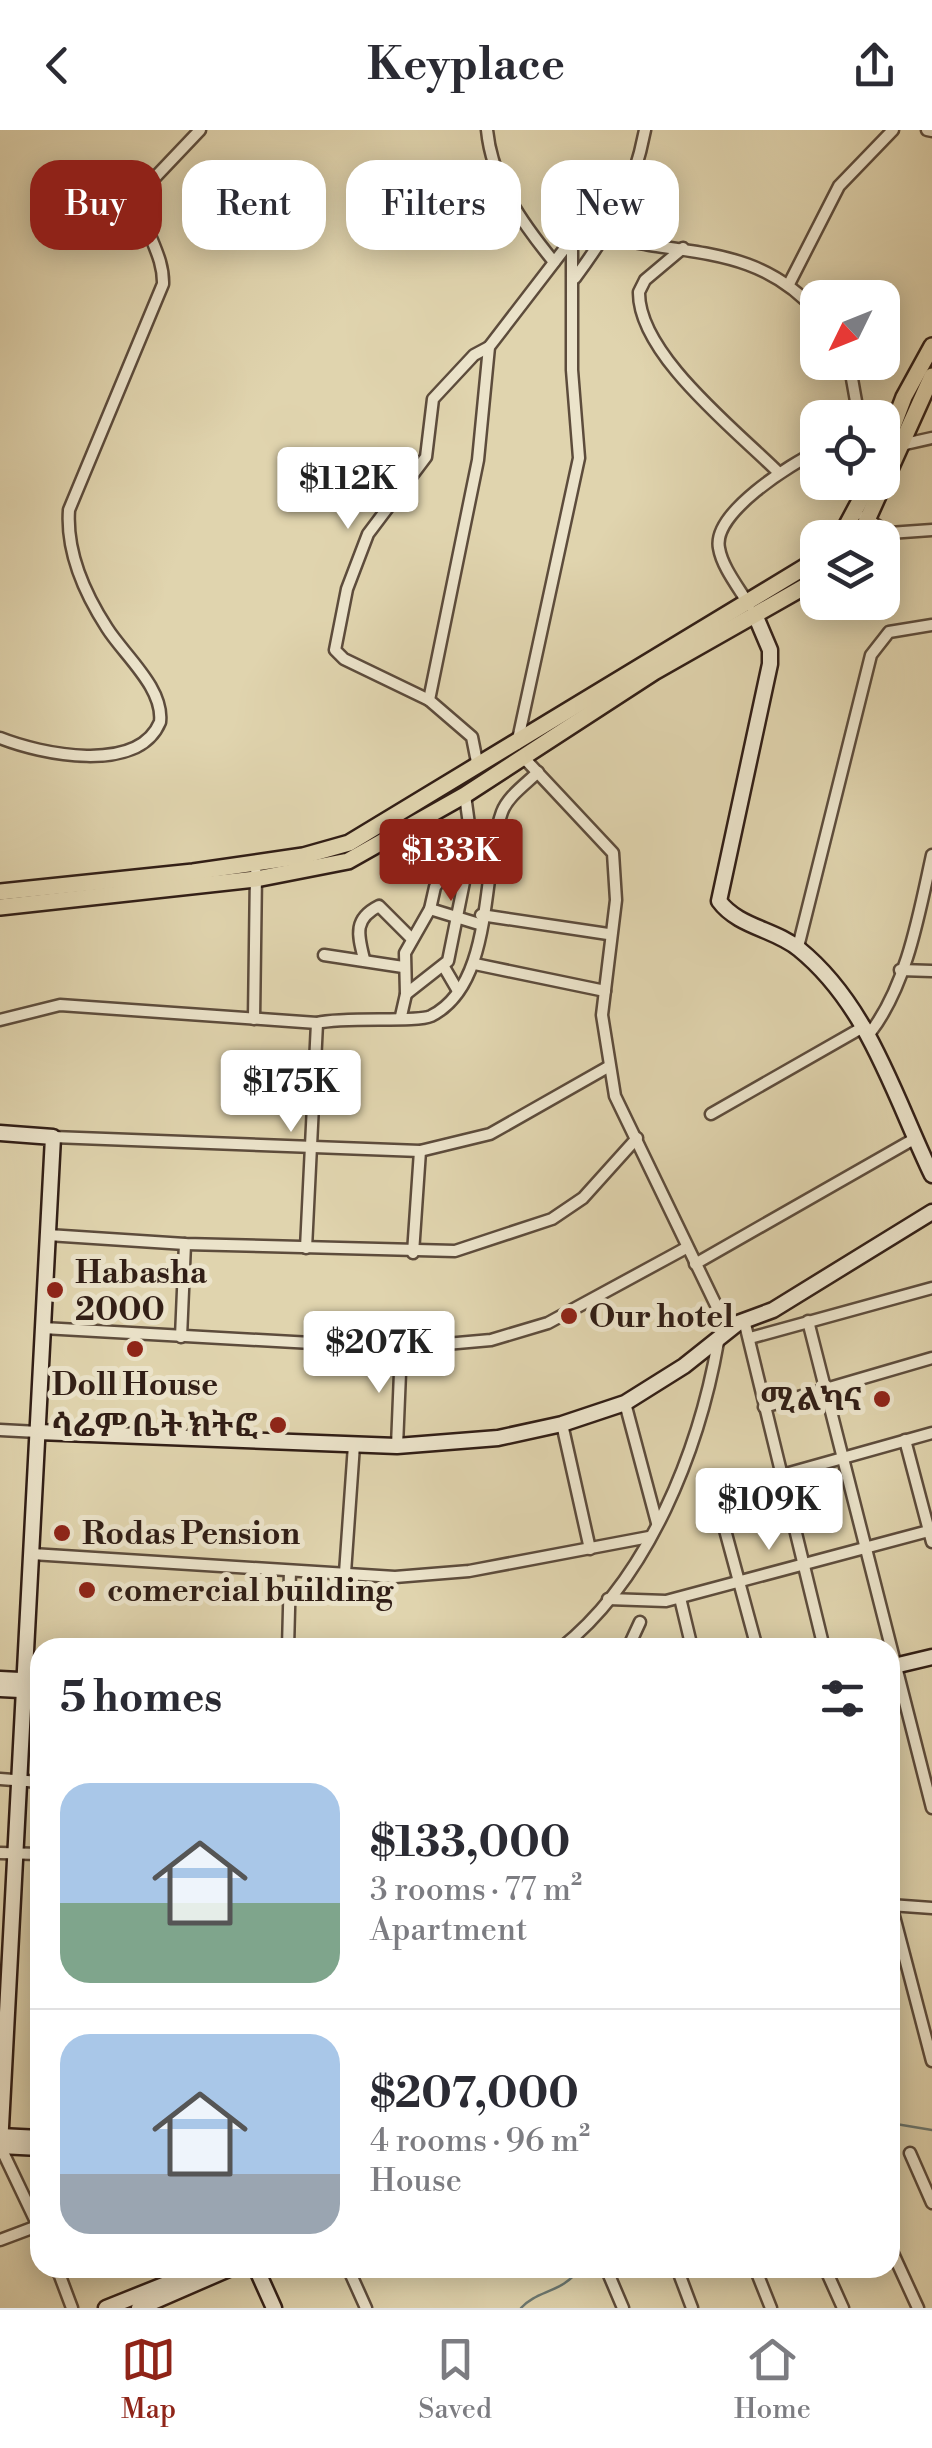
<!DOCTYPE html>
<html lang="en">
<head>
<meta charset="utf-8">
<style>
  body { margin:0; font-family:"Libre Bodoni","Noto Serif Ethiopic",serif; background:#f2f2f3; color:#2b2b33; height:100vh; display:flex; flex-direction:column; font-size:38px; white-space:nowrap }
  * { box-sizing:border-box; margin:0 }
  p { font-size:32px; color:#7c7c81 }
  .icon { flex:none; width:55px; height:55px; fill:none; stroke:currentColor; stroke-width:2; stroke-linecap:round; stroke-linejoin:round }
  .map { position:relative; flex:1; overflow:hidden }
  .side { position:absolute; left:30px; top:1508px; width:870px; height:640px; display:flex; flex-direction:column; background:#fff; border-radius:30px; box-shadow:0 5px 25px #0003 }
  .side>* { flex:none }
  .guide { position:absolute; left:30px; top:30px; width:872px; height:90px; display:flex; gap:20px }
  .needle { width:65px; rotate:227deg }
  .controls { position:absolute; left:800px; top:150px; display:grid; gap:20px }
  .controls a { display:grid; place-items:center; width:100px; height:100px; border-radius:20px; background:#fff; box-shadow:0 5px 25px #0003; font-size:50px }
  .price { position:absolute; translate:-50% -85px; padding:0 22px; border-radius:10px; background:#fff; color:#222; font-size:32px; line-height:65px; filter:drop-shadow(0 2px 5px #0008) }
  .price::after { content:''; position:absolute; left:50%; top:60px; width:30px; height:22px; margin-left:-15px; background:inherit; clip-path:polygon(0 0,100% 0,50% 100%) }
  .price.selected { background:#8f2418; color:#fff }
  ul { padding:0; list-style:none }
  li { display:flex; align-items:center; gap:30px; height:250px; padding:0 30px }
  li+li { border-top:2px solid #e1e1e2 }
  li span { display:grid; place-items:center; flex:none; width:280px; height:200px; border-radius:30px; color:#555 }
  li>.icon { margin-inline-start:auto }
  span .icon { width:120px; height:120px; fill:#fffc; stroke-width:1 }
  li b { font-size:42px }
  h2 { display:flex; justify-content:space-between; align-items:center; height:120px; padding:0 30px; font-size:42px }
  .chip { padding:0 35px; border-radius:30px; background:#fff; box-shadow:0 5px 25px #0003; font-size:35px; line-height:90px }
  .chip.selected { background:#8f2418; color:#fff }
  header { display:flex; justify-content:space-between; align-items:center; height:130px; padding:0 30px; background:#fff; font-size:45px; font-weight:700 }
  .tabs { display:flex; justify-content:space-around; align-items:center; height:140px; border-top:2px solid #e1e1e2; background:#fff; font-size:28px; color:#7c7c81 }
  .tabs a { display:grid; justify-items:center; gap:5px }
  .tabs .selected { color:#8f2418 }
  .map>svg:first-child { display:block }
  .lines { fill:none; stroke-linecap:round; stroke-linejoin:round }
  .stream { stroke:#6d7a73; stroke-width:2.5 }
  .street-casing { stroke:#5d4c3c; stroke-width:15 }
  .secondary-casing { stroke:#311e16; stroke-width:19 }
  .primary-casing { stroke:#311e16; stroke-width:20 }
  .street { stroke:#ebe3ca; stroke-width:10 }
  .secondary { stroke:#ebe3ca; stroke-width:14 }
  .primary { stroke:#e0d4ae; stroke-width:15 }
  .poi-dot { fill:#8f2418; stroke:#ebe3ca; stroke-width:4 }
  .labels { text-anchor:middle; stroke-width:10; stroke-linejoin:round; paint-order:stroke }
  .poi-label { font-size:32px; font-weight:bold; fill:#311e16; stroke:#ebe3ca; text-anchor:start }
</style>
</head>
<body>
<header><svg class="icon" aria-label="back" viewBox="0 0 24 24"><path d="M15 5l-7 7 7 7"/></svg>Keyplace<svg class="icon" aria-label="share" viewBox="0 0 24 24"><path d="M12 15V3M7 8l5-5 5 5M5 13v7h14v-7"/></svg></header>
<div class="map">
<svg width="932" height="2178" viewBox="0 0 932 2178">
  <rect width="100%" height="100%" fill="#e0d4ae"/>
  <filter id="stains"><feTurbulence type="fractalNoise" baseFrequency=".002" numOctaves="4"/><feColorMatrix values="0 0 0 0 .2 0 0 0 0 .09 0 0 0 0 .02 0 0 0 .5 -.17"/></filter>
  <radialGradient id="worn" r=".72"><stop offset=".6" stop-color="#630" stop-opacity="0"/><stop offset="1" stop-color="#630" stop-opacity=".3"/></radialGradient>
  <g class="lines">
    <!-- stream -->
    <g class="stream">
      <polyline points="890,1993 932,2000"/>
      <path d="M 521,2178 C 537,2160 563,2163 580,2138"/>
    </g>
    <!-- street casing -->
    <g class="street-casing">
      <g id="street">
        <path d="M 487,0 C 492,51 522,93 554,132"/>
        <polyline points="927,0 932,1"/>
        <path d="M 683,118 L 645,150 L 639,162 C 638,224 737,301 779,343"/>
        <path d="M 575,148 C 612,98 633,62 645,0"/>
        <polyline points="789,154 839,56 893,0"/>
        <polyline points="849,232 859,288"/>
        <polyline points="905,314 932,308"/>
        <polyline points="864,387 889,403 932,400"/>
        <path d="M 749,475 C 739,458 722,437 719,418 C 712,383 791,334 818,321"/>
        <polyline points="429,570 344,529 335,520 347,459 368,404 426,327 433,269 474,225 489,217"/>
        <path d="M 0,608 C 40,624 138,645 160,592 C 164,558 124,525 107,498 C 85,464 66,422 69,380 L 163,154 C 164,118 135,95 144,59 L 200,0"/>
        <polyline points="517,614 579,328 572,240 572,109"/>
        <polyline points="524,628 613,723 616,770 602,885 615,966 728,1200"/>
        <path d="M 478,637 L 472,607 L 429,570 L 478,330 L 489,217 L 572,109 L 580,107 C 605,106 626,111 650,115 C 717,125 769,128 818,183"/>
        <polyline points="430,779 479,794"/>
        <polyline points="481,785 608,804"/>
        <polyline points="798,817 871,525 889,502 932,495"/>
        <polyline points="324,825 403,837"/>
        <path d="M 364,829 C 358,805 353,789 379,776 L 412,809"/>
        <polyline points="475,834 605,861"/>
        <polyline points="444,837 458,861"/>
        <polyline points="900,840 932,841"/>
        <polyline points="406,864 448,831 466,742"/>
        <polyline points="401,886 406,864 405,823 430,779 435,757 471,709 465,665"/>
        <polyline points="254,889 256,743"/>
        <path d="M 0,890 L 60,875 L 317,893 C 346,886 416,893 431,886 C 495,854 481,741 502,682 C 508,666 526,654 538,642"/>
        <path d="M 870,903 C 907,855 919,784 932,725"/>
        <polyline points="711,984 865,896"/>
        <polyline points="53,1007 420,1021 490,1004 608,937"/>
        <polyline points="48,1105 185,1114 455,1121 552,1089 583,1068 637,1008"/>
        <polyline points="306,1118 317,893"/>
        <polyline points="413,1123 420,1021"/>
        <polyline points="695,1134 914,1009"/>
        <polyline points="744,1190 824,1518"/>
        <polyline points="808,1191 932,1678"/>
        <polyline points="43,1198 401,1218 491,1210 548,1193 686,1118"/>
        <polyline points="181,1207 185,1114"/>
        <polyline points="750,1208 932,1158"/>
        <polyline points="625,1273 657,1393"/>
        <polyline points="764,1277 932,1228"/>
        <polyline points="562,1294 590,1419"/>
        <polyline points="0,1300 38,1302"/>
        <polyline points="905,1310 932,1412"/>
        <polyline points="397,1316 401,1218"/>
        <polyline points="782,1345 932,1303"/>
        <polyline points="725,1400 757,1518"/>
        <polyline points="32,1424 395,1447 469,1441 649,1407"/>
        <polyline points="345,1443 354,1315"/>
        <polyline points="680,1468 692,1518"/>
        <polyline points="608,1469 666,1471 932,1400"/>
        <polyline points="288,1518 290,1441"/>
        <path d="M 561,1518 C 649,1448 699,1320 718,1212"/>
        <polyline points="628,1518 640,1492"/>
        <polyline points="0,1649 40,1652"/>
        <polyline points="0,1723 40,1724"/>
        <polyline points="890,1771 932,1931"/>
        <polyline points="890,1775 932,1778"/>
        <polyline points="0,2016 40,2100"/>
        <polyline points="910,2023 932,2073"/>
        <polyline points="0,2110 40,2095"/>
        <polyline points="890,2117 918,2178"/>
        <polyline points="57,2138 72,2178"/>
        <polyline points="348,2138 366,2178"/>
        <polyline points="606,2138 623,2178"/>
        <polyline points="677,2138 692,2178"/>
        <polyline points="755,2138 771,2178"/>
        <polyline points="825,2138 843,2178"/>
      </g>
    </g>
    <!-- secondary casing -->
    <g class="secondary-casing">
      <g id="secondary">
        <path d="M 756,487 L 770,520 L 770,534 L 719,771 C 738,797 775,799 799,819 C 869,876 894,966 932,1045"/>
        <polyline points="0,1003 53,1007 0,2016"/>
        <polyline points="38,1302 397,1316 498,1308 562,1294 625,1273 684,1236 738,1193 773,1180 932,1082"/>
        <polyline points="890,1537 932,1527"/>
        <polyline points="0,1549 40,1551"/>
        <polyline points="0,1559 40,1561"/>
        <polyline points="0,2006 40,2008"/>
        <polyline points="0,2016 40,2018"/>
        <polyline points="256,2138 274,2178"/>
        <polyline points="106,2178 206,2138"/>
        <polyline points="139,2178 231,2138"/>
      </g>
    </g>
    <!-- primary casing -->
    <g class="primary-casing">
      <g id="primary">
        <polyline points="882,325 904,267 932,216"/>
        <polyline points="840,408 870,352"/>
        <polyline points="859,408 932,246"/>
        <polyline points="0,762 193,742 303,726 349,713 818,429"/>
        <polyline points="0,777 256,749 348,731 465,665 654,542 818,449"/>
      </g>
    </g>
    <!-- street -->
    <use href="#street" class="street"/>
    <!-- secondary -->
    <use href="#secondary" class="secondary"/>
    <!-- primary -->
    <use href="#primary" class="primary"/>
  </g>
  <!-- markers -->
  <g class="poi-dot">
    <circle cx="55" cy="1160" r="10"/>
    <circle cx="569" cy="1186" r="10"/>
    <circle cx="135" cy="1219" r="10"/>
    <circle cx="882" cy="1269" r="10"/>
    <circle cx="278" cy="1295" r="10"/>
    <circle cx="62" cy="1403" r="10"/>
    <circle cx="87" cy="1460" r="10"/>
  </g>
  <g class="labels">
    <!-- poi labels -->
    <g class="poi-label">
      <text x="75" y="1153">Habasha<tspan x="75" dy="37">2000</tspan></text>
      <text x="589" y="1197">Our hotel</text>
      <text x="135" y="1265" text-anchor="middle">Doll House</text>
      <text x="862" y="1280" text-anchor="end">ሚልካና</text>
      <text x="258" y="1306" text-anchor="end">ሳሬም ቤት ክትፎ</text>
      <text x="82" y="1414">Rodas Pension</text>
      <text x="107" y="1471">comercial building</text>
    </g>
  </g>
  <rect width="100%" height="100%" filter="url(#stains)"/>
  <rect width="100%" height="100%" fill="url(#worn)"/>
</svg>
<div class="controls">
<a><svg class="needle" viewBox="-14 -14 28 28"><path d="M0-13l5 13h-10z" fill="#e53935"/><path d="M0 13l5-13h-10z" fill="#7c7c81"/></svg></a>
<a><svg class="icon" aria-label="locate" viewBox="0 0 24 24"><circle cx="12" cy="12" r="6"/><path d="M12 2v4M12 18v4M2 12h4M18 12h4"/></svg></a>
<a><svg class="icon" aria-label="layers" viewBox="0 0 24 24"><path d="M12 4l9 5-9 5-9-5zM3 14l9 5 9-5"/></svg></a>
</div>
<b class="price" style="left:348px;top:402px">$112K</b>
<b class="price selected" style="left:451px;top:774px">$133K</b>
<b class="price" style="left:291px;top:1005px">$175K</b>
<b class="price" style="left:379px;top:1266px">$207K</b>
<b class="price" style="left:769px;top:1423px">$109K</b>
<div class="guide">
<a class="chip selected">Buy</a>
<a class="chip">Rent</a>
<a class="chip">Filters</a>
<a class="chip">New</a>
</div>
<section class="side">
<h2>5 homes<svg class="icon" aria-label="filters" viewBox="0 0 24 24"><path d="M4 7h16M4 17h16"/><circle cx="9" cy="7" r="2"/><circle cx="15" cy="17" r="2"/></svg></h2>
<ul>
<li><span style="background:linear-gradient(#a9c7e8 60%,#7fa58c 0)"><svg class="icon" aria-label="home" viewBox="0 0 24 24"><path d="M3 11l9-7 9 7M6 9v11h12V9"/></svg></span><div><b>$133,000</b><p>3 rooms · 77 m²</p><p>Apartment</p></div></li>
<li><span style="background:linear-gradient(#a9c7e8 70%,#9aa5b1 0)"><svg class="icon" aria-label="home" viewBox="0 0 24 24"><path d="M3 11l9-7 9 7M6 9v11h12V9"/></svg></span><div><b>$207,000</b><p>4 rooms · 96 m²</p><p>House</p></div></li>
</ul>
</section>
</div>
<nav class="tabs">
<a class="selected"><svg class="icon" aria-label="map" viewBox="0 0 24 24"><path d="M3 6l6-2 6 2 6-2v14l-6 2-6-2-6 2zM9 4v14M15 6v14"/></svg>Map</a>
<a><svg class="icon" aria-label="saved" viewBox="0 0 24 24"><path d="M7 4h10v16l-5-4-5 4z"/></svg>Saved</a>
<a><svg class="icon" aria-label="home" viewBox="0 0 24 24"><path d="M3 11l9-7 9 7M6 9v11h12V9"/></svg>Home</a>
</nav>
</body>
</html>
